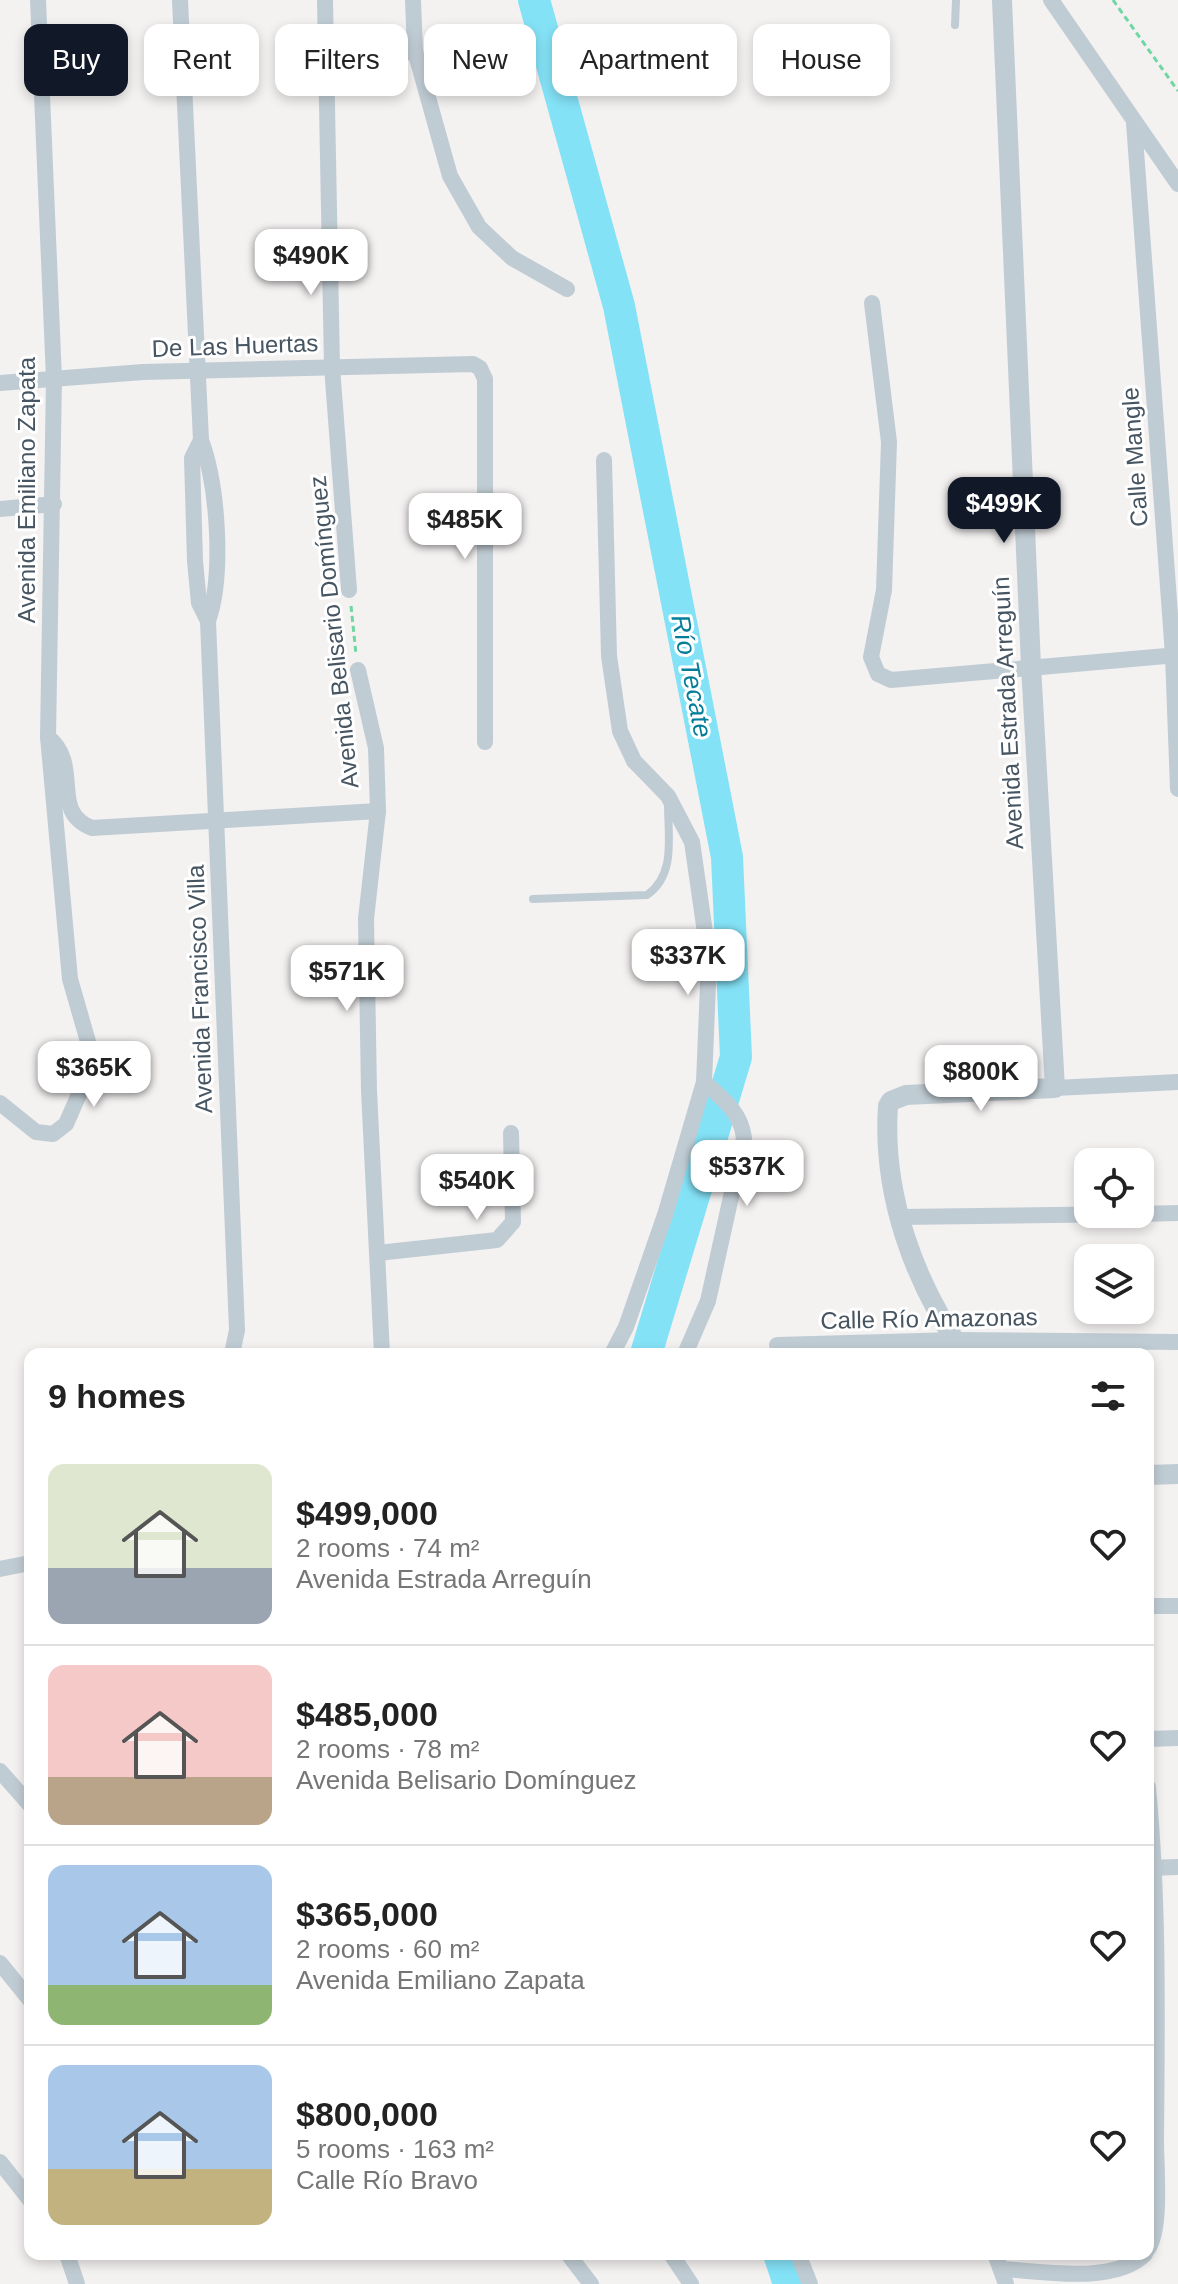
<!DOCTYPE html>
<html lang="en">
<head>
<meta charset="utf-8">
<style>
  body { margin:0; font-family:Arial,sans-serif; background:#f2f2f2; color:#222; height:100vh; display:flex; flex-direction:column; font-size:30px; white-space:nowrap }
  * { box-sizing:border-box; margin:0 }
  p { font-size:26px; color:#767676 }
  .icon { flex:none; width:44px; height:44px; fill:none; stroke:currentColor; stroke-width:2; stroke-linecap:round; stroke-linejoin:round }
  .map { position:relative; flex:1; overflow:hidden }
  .sheet { position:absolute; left:24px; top:1348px; width:1130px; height:912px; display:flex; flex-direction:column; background:#fff; border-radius:16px; box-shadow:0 4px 12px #0003 }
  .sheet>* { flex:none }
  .banner { position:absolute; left:24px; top:24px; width:1130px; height:72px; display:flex; gap:16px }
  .fabs { position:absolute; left:1074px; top:1148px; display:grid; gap:16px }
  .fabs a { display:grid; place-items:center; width:80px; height:80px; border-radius:16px; background:#fff; box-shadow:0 4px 12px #0003; font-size:40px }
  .price { position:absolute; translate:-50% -68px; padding:0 18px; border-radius:16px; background:#fff; color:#222; font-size:26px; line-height:52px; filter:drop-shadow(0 2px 4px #0008) }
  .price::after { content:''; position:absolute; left:50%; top:48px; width:24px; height:18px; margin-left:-12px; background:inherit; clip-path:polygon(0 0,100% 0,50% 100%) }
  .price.active { background:#111827; color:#fff }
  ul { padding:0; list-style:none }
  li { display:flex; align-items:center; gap:24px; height:200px; padding:0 24px }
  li+li { border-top:2px solid #e0e0e0 }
  li span { display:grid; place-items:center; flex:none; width:224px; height:160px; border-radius:16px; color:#555 }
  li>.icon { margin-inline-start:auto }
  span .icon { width:96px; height:96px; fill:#fffc; stroke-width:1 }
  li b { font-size:34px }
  h2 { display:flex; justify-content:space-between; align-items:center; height:96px; padding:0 24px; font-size:34px }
  .pill { padding:0 28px; border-radius:16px; background:#fff; box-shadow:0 4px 12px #0003; font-size:28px; line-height:72px }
  .pill.active { background:#111827; color:#fff }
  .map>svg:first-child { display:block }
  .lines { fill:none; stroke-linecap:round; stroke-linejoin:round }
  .river { stroke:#84e2f7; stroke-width:32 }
  .path { stroke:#6fd7a1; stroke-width:3; stroke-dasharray:6 4; stroke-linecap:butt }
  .service { stroke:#c0ccd4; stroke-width:8 }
  .minor { stroke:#c0ccd4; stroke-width:16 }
  .tertiary { stroke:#c0ccd4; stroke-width:20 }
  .labels { text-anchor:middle; stroke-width:6; stroke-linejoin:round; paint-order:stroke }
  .street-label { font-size:24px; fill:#465561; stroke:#fff }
  .water-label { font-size:26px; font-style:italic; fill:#037e99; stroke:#fff }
</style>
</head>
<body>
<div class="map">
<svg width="1178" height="2284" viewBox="0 0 1178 2284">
  <rect width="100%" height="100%" fill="#f4f1f1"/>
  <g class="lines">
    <!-- river -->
    <g class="river">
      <polyline points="534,0 619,306 727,857 736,1057 646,1354"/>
      <polyline points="779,2254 789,2284"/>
    </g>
    <!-- path -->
    <g class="path">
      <polyline points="1113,0 1178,91"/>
      <polyline points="351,606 356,654"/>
    </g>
    <!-- service -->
    <g class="service">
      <polyline points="955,25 956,0"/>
      <path d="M 533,899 L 647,895 C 676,875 668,837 668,804"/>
    </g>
    <!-- minor -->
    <g class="minor">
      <path d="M 180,0 L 201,440 C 218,486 224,575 208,621 L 237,1330 L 232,1354"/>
      <polyline points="325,0 332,367 349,590"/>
      <polyline points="413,0 415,51 450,176 479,227 512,258 567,289"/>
      <polyline points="1051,0 1178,184"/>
      <polyline points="327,67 415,51"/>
      <polyline points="1134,123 1173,655 1178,789"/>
      <polyline points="872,303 889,442 884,590 871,657 878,674 891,680 1178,655"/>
      <polyline points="0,383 143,372 473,364 480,368 485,379 485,742"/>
      <polyline points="201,440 192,458 195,561 199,603 208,621"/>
      <polyline points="604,460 609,656 620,731 634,761 668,796 692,842 709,960 704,1082 665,1215 626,1327 612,1354"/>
      <polyline points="0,509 54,504"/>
      <polyline points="358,670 376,748 378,811 366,919 369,1091 382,1354"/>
      <path d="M 48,737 C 83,765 49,812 92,828 L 378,811"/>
      <polyline points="1055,1088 1178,1082"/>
      <polyline points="0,1103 36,1132 53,1134 66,1124 90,1069 89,1045 70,979 48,737 54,379 38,0"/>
      <polyline points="1140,1214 1178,1213"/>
      <polyline points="899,1217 1128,1214"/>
      <polyline points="378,1253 497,1240 513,1222 511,1133"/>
      <polyline points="777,1345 955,1340 1178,1342"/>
      <path d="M 685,1354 L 708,1301 L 744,1138 C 741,1112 722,1098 704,1082"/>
      <polyline points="0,1569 30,1563"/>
      <polyline points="1148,1606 1178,1606"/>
      <polyline points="1148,1739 1178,1738"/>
      <polyline points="0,1771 30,1805"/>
      <path d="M 1148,1787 C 1159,1904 1157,2023 1156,2141 C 1156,2168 1162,2227 1148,2249"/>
      <polyline points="1148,1868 1178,1867"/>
      <polyline points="0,1963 30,2000"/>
      <polyline points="0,2162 30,2200"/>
      <polyline points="67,2254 77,2284"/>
      <polyline points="568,2254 591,2284"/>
      <polyline points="671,2254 691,2284"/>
      <polyline points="798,2254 810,2284"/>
      <polyline points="995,2254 1006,2284"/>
      <path d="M 1003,2269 C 1046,2272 1115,2284 1145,2254"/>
    </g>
    <!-- tertiary -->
    <g class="tertiary">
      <path d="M 964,1354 C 914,1282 882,1195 888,1106 L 891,1101 L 906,1095 L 1055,1088 L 1031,666 L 1002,0"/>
      <polyline points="1148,1475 1178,1474"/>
    </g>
  </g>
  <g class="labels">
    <!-- street labels -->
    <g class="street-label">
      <text transform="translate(235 346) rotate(-2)" y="8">De Las Huertas</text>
      <text transform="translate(1135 457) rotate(-94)" y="8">Calle Mangle</text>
      <text transform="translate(27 490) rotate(-90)" y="8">Avenida Emiliano Zapata</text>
      <text transform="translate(334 632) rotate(-96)" y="8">Avenida Belisario Domínguez</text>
      <text transform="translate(1008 713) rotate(-93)" y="8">Avenida Estrada Arreguín</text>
      <text transform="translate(200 989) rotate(-92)" y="8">Avenida Francisco Villa</text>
      <text transform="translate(929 1319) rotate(-1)" y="8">Calle Río Amazonas</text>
    </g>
    <!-- water labels -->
    <g class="water-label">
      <text transform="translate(692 676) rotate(79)" y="9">Río Tecate</text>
    </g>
  </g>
</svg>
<div class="fabs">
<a><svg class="icon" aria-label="locate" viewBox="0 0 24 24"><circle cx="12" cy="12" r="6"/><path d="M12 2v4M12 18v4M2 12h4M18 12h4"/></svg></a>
<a><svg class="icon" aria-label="layers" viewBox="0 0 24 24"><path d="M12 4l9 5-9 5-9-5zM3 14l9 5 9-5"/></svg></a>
</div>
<b class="price" style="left:311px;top:297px">$490K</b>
<b class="price active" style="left:1004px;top:545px">$499K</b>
<b class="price" style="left:465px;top:561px">$485K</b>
<b class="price" style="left:688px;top:997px">$337K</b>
<b class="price" style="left:347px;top:1013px">$571K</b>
<b class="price" style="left:94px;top:1109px">$365K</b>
<b class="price" style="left:981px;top:1113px">$800K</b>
<b class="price" style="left:747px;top:1208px">$537K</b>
<b class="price" style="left:477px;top:1222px">$540K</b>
<div class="banner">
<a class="pill active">Buy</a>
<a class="pill">Rent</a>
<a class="pill">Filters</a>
<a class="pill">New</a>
<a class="pill">Apartment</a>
<a class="pill">House</a>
</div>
<section class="sheet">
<h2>9 homes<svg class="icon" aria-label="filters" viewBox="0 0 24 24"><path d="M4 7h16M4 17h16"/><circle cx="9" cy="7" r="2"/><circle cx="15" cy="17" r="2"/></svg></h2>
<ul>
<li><span style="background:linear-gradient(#dfe7d0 65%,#9aa5b1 0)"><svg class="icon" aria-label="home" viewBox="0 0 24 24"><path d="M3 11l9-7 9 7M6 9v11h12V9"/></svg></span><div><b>$499,000</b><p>2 rooms · 74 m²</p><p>Avenida Estrada Arreguín</p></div><svg class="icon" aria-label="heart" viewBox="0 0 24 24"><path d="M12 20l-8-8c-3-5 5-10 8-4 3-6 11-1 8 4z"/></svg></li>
<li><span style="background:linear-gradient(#f6c9c9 70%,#b9a48a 0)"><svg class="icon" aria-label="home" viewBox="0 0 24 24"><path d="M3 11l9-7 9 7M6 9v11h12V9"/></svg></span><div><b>$485,000</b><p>2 rooms · 78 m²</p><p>Avenida Belisario Domínguez</p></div><svg class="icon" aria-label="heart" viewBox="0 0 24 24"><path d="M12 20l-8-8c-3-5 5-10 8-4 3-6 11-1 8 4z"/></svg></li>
<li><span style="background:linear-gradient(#a9c7e8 75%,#8fb573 0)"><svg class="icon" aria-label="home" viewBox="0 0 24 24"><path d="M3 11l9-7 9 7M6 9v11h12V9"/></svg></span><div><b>$365,000</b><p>2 rooms · 60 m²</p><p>Avenida Emiliano Zapata</p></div><svg class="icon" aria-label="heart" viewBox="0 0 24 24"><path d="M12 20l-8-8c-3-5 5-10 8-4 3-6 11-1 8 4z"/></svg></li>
<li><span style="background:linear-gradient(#a9c7e8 65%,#c2b280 0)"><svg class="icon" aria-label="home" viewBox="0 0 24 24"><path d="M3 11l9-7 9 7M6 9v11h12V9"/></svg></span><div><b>$800,000</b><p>5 rooms · 163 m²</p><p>Calle Río Bravo</p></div><svg class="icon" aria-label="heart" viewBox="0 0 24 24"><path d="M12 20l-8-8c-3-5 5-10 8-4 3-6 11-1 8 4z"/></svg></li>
</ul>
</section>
</div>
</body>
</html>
